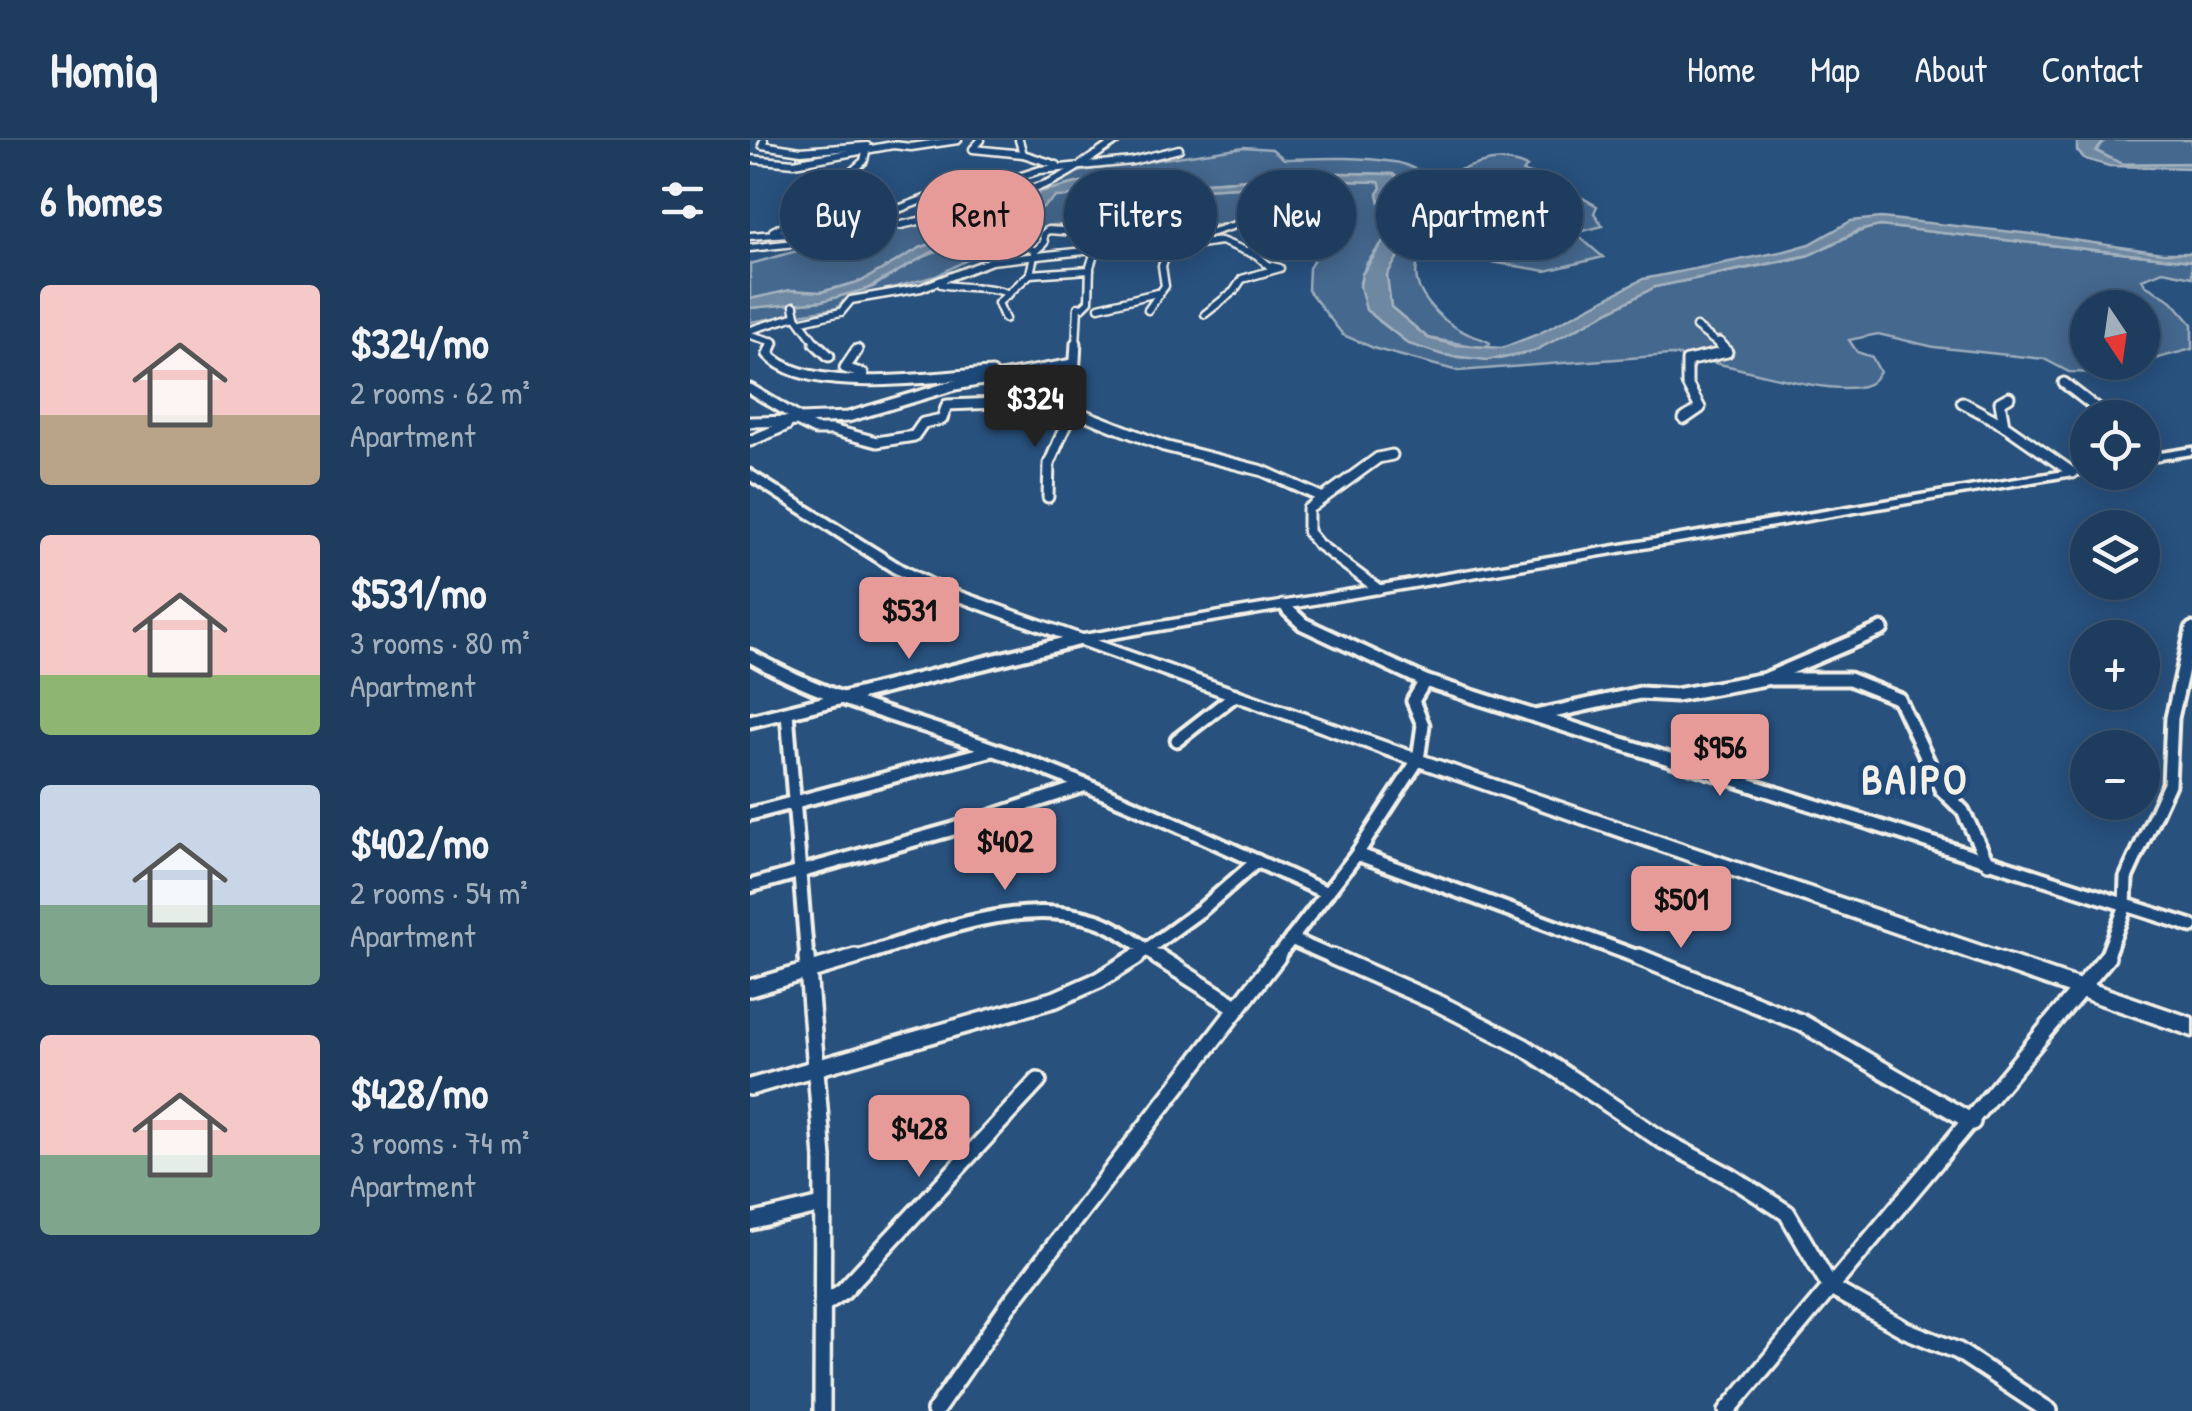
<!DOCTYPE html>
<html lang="en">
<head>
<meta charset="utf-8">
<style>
  body { margin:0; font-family:"Patrick Hand",sans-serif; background:#2b4867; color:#f1f3f6; height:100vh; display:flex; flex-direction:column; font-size:38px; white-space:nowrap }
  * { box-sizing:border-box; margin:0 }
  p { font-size:32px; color:#a1aebc }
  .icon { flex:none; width:55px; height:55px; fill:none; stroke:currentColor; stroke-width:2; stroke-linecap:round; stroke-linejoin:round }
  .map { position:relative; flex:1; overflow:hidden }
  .panel { display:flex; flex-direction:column; background:#1e3d5e; width:750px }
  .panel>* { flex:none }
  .banner { position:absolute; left:30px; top:30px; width:950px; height:90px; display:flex; gap:20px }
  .needle { width:65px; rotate:167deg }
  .controls { position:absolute; left:1320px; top:150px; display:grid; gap:20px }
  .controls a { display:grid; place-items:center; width:90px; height:90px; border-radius:50%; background:#1e3d5e; box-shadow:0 5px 25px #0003,0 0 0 2px #3c5673; font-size:50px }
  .price { position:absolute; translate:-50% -85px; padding:0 22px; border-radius:10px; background:#e69b98; color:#111; font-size:32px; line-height:65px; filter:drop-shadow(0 2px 5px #0008) }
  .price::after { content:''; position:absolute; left:50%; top:60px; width:30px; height:22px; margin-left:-15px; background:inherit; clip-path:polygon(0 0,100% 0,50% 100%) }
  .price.active { background:#222; color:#fff }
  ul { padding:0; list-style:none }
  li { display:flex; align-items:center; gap:30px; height:250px; padding:0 40px }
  li span { display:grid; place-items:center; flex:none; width:280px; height:200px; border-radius:10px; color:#555 }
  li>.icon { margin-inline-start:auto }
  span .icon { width:120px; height:120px; fill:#fffc; stroke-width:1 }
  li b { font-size:42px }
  h2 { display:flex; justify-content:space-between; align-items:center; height:120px; padding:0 40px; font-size:42px }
  .chip { padding:0 35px; border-radius:45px; background:#1e3d5e; box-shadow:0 5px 25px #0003,0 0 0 2px #3c5673; font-size:35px; line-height:90px }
  .chip.active { background:#e69b98; color:#111 }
  header { display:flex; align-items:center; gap:60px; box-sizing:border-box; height:140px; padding:0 50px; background:#1e3d5e; border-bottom:2px solid #3c5673 }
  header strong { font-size:48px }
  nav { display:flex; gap:55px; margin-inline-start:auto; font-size:35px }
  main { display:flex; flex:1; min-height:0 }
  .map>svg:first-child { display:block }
  .green { fill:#45688e; stroke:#9cacbb; stroke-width:2.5 }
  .water { fill:#6e88a2; stroke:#a4b2be; stroke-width:2.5 }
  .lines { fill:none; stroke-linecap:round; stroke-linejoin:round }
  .minor-far3-casing { stroke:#f4f1e8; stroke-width:11 }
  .minor-far2-casing { stroke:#f4f1e8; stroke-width:15 }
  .minor-far1-casing { stroke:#f4f1e8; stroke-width:19 }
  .minor-casing { stroke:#f4f1e8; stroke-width:22 }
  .tertiary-casing { stroke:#f4f1e8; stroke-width:7 }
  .primary-casing { stroke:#f4f1e8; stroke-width:7 }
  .minor-far3 { stroke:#1f4a7a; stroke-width:6 }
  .minor-far2 { stroke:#1f4a7a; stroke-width:9 }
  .minor-far1 { stroke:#1f4a7a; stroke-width:11 }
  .minor { stroke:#1f4a7a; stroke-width:15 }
  .tertiary { fill:#1f4a7a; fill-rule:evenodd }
  .primary { fill:#1f4a7a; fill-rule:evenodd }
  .labels { text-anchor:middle; stroke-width:10; stroke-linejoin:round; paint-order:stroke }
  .district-label { font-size:42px; font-weight:bold; letter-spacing:2.5px; fill:#f4f1e8; stroke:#1f4a7a }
</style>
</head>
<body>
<header>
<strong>Homiq</strong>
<nav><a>Home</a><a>Map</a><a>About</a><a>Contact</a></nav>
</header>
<main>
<section class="panel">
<h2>6 homes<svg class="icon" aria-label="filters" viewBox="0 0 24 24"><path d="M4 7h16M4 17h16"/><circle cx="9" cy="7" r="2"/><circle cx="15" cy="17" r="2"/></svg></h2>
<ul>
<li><span style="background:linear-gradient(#f6c9c9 65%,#b9a48a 0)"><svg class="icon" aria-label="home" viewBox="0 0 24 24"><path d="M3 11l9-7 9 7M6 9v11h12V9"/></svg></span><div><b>$324/mo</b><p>2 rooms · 62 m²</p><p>Apartment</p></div></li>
<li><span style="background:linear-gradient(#f6c9c9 70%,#8fb573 0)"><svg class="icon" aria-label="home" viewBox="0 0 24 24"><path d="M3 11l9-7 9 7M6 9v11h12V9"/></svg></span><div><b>$531/mo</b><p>3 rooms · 80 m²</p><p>Apartment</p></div></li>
<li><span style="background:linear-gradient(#c9d6e8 60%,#7fa58c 0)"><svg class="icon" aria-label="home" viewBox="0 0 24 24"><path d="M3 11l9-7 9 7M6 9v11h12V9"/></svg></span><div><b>$402/mo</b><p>2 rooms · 54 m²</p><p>Apartment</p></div></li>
<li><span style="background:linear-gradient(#f6c9c9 60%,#7fa58c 0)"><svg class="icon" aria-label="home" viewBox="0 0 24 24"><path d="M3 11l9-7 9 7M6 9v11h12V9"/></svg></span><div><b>$428/mo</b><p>3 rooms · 74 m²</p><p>Apartment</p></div></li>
</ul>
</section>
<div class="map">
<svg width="1442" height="1271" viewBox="0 0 1442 1271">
  <rect width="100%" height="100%" fill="#28517e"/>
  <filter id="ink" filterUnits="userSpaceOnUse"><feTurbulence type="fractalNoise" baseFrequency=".01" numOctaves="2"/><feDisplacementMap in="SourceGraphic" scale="20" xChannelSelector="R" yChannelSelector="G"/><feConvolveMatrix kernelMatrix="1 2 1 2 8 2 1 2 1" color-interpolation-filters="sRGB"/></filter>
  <g filter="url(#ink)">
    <!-- green -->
    <g class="green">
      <polygon points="1355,0 1442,0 1442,23 1372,24 1345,10"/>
      <path d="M 494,7 L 522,9 L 534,19 C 571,18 608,16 644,22 C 658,23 667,33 681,33 C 722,35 734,9 777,27 L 773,32 L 788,36 L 788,41 L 811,46 L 847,66 L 844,73 L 853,86 L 825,93 L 853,117 L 796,131 L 742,122 L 734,109 L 690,106 L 681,119 L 669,120 C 656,149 692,183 718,194 C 726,198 733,198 740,203 L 734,208 L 678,198 L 641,167 L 636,135 L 662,93 L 653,49 L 643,34 L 590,33 L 384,47 L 331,42 L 290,52 L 274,68 L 170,108 L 112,141 L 63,154 L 45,150 L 0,159 L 0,124 L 11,121 L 332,31 Z"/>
      <path d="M 594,41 L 630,42 L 631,47 L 637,96 L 616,124 L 610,143 L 629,181 L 659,204 L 703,217 L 750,219 L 784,211 L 905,147 L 1050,118 C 1078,110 1102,90 1130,86 L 1442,121 L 1442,137 L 1413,131 L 1392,139 L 1395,145 L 1422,161 L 1442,184 L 1442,209 L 1393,222 L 1392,168 L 1338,168 L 1338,222 L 1391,223 L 1353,233 L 1319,232 L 1294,219 L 1184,207 L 1128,194 L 1099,200 L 1107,212 L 1122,217 L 1130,232 C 1125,239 1122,244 1113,246 C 1072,257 971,219 920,215 L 708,231 L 626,209 L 593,195 L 558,150 L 559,128 L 572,104 L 544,87 L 514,80 L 400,92 L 358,86 L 302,85 L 263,96 L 186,136 L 93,161 L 87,168 L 0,182 L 0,168 L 72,161 L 123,147 L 161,122 L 283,74 L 306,57 Z"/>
    </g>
    <!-- water -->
    <g class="water">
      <polygon points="1333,0 1355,0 1346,11 1372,24 1442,23 1442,28 1359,26 1335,19 1327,11 1327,3"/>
      <polygon points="590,33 643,34 656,44 651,54 662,93 637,135 641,167 678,198 705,205 752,208 788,194 893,139 1035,111 1060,104 1101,81 1131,78 1282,94 1412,113 1442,113 1442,121 1130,86 1108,91 1059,115 905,147 784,211 737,220 693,215 659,204 616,170 610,146 612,134 637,96 628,54 631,47 629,42 594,41 306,57 288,71 182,112 117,149 72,161 0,168 0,159 40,150 71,152 112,141 170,108 274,68 290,52 331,42 384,47"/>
    </g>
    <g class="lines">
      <!-- minor-far3 casing -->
      <g class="minor-far3-casing">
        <g id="minor-far3">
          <polyline points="14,0 12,5 51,11 117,6 114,21 49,78 23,91"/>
          <polyline points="231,0 223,9 273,14"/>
          <polyline points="269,0 273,14 307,25"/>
          <polyline points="0,19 44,23 143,5 161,7 208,0"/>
          <path d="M 232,51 C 295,58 318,32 368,0"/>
          <polyline points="329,62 347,105 340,127 339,161 333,167"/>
          <polyline points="108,85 151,85 210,72 234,75 275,55"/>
          <polyline points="0,96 75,90"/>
          <polyline points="449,104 471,101 503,114"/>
          <polyline points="0,108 63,101 183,56 228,50 290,30 382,21 429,9"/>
          <polyline points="241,121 243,109 269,102 285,111"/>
          <polyline points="280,134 340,130"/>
          <path d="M 191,144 C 212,149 241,145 259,154"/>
          <polyline points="44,166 46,176 68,206"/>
          <polyline points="349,167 407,153"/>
          <polyline points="398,170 415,146 412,126 416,115 450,96 520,74 527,54"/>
          <polyline points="455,174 484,151 492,139 530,128 518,125 500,109 519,92 520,74"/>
          <polyline points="255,179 248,163 280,134 285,111 294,103 293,94 298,90 396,97 416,115"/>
          <polyline points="53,181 91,172 101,160 171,148 241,121 344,110"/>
          <polyline points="946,187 971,206"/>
          <polyline points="0,190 46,176"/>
          <polyline points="0,195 24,202 22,206"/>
          <polyline points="326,206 328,167"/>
        </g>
      </g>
      <!-- minor-far2 casing -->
      <g class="minor-far2-casing">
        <g id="minor-far2">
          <path d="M 23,203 L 18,214 C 56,257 186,236 242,233"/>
          <polyline points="65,203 79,216"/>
          <polyline points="326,203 322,270 414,306 513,331 571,357"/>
          <polyline points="107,210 95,228 113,234"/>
          <polyline points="1314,243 1359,278"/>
          <polyline points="0,249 50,279 98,277 205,245 323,224"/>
          <polyline points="1259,257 1250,262 1254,285 1323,333"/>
          <polyline points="1212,262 1254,285"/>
          <polyline points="934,279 950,268 937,244 937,221 977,212 969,203"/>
          <polyline points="0,282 47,281 65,290 82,290 127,302 164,296 173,283 192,279 197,265 322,260"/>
          <polyline points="0,301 37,285"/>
          <polyline points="1392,302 1408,316"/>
          <polyline points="298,357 299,324 322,270"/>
          <polyline points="628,449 568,404 558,392 558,369 628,318 642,315"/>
          <polyline points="533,465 541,473"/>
        </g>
      </g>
      <!-- minor-far1 casing -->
      <g class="minor-far1-casing">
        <g id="minor-far1">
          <polyline points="538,470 553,484 675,541 1442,786"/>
          <path d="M 0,516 C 78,561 164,580 248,611 C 360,652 468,704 577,753"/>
          <polyline points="1021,539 1099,539 1149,559 1191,649 1213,671 1238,723"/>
          <polyline points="37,573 57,820"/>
          <polyline points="785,576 890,553 926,555 1015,539 1132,489"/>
          <polyline points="0,581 327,500"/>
          <polyline points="427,600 485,555"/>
          <polyline points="0,674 243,610"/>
          <polyline points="607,714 896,820"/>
          <polyline points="0,746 200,690 336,645"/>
          <polyline points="541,799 589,820"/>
          <path d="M 97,820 C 175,797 264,755 345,780 C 368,787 391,807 412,820"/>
          <polyline points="382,820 451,770 507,721"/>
          <polyline points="525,820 607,714 668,620 673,585 663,561 675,541"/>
          <polyline points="1355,820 1375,768 1376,738 1419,644 1422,578 1442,489"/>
        </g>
      </g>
      <!-- minor casing -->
      <g class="minor-casing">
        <g id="minor">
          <polyline points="57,817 73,1018 72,1271"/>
          <polyline points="408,817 488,868"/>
          <polyline points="583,817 690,864 774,907 912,1000 981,1037 1037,1073 1081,1148 1156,1190 1208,1211 1299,1271"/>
          <polyline points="889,817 1052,883 1222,982"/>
          <polyline points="0,848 105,817"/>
          <polyline points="0,947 306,859 349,840 386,817"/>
          <polyline points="0,1082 72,1065"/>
          <polyline points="72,1165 93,1151 288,941"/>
          <polyline points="185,1271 257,1167 527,817"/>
          <polyline points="977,1271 1357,817"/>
        </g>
      </g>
      <!-- tertiary casing -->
      <g class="tertiary-casing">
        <g id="tertiary">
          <polygon points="1442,308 1442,314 1392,322 1392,316"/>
          <polygon points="1338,327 1338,332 1341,332 327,504 321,500 327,496"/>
        </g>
      </g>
      <!-- primary casing -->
      <g class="primary-casing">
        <polygon id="primary" points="0,330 153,426 196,447 674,616 1442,878 1442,896 662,624 186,453 143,432 0,340"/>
      </g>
      <!-- minor-far3 -->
      <use href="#minor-far3" class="minor-far3"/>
      <!-- minor-far2 -->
      <use href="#minor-far2" class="minor-far2"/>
      <!-- minor-far1 -->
      <use href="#minor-far1" class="minor-far1"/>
      <!-- minor -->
      <use href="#minor" class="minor"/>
      <!-- tertiary -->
      <use href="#tertiary" class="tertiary"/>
      <!-- primary -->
      <use href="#primary" class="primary"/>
    </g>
  </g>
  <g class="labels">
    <!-- district labels -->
    <g class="district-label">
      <text x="1165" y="654">BAIPO</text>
    </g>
  </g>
</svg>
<div class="controls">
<a><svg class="needle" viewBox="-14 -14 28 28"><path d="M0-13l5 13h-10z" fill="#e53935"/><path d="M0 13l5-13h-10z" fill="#a1aebc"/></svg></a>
<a><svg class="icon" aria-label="locate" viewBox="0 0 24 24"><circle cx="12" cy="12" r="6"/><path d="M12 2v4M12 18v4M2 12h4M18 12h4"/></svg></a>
<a><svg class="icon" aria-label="layers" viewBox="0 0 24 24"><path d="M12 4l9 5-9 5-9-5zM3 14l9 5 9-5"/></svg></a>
<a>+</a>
<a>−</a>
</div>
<b class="price active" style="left:285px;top:310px">$324</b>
<b class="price" style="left:159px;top:522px">$531</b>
<b class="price" style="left:970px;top:659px">$956</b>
<b class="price" style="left:255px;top:753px">$402</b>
<b class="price" style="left:931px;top:811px">$501</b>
<b class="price" style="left:169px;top:1040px">$428</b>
<div class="banner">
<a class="chip">Buy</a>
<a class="chip active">Rent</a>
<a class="chip">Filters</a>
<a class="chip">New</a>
<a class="chip">Apartment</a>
</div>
</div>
</main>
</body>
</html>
